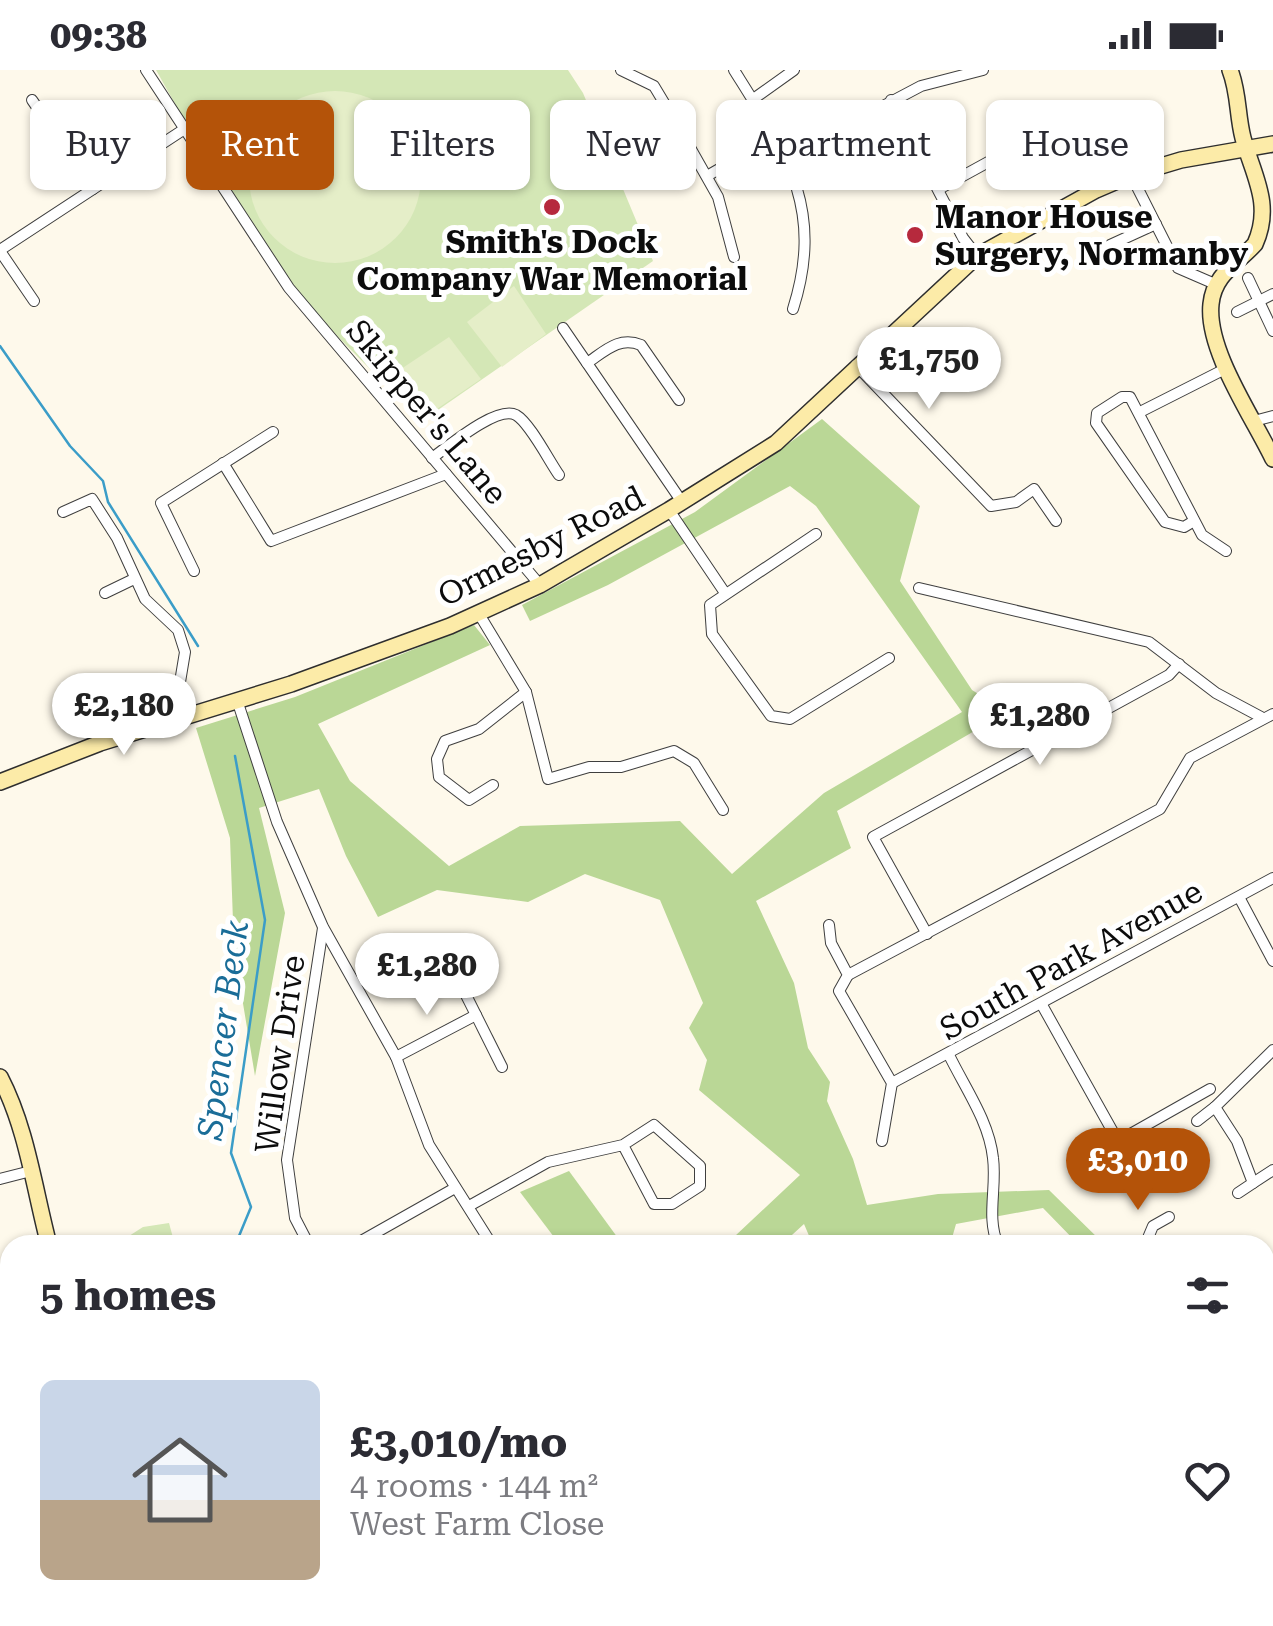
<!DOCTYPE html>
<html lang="en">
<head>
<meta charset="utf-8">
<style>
  body { margin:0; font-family:"Roboto Serif",serif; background:#f2f2f3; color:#2b2b33; height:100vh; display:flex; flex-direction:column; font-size:38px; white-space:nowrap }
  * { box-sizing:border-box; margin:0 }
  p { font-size:32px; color:#7c7c81 }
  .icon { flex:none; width:55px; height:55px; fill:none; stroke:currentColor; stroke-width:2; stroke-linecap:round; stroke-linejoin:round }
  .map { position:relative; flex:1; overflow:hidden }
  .drawer { position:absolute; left:0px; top:1165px; width:1275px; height:392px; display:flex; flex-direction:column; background:#fff; border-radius:30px 30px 0 0; box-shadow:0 2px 8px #0004 }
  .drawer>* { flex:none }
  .banner { position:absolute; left:30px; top:30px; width:1215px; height:90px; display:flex; gap:20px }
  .price { position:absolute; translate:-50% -85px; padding:0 22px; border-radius:35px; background:#fff; color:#222; font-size:32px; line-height:65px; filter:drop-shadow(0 2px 5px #0008) }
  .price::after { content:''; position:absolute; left:50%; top:60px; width:30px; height:22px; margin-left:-15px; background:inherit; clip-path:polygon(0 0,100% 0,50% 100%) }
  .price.on { background:#b45309; color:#fff }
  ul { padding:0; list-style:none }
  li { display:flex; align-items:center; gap:30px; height:250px; padding:0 40px }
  li span { display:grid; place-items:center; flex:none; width:280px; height:200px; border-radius:15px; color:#555 }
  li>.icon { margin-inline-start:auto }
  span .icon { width:120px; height:120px; fill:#fffc; stroke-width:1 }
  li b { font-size:42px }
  h2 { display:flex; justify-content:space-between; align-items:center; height:120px; padding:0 40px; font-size:42px }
  .tag { padding:0 35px; border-radius:15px; background:#fff; box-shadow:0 2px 8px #0004; font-size:35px; line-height:90px }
  .tag.on { background:#b45309; color:#fff }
  .status { display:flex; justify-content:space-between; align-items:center; height:70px; padding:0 50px; background:#fff; direction:ltr }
  .status svg { height:28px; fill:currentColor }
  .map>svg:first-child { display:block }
  .green { fill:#d4e7b6 }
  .forest { fill:#bad796 }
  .pitch { fill:#e5eec8 }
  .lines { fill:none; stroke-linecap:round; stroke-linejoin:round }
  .stream { stroke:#3b9dc8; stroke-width:2.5 }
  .street-casing { stroke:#3f3f3f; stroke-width:12 }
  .secondary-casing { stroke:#2e2e2e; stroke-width:18 }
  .street { stroke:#fff; stroke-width:10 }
  .secondary { stroke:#fceba8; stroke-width:15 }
  .poi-dot { fill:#b6293d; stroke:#fff; stroke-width:4 }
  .labels { text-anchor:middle; stroke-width:10; stroke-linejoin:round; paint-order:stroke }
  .poi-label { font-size:32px; font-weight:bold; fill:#0c0c0c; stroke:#fff; text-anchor:start }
  .street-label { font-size:32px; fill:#0c0c0c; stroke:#fff }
  .water-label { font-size:35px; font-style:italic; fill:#1a6d98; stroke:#fff }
</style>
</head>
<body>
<div class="status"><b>09:38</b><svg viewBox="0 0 49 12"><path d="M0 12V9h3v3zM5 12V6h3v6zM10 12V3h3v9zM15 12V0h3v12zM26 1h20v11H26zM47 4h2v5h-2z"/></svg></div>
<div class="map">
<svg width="1273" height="1556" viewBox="0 0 1273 1556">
  <rect width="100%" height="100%" fill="#fef9eb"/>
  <!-- green -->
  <g class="green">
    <polygon points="156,0 568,0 583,23 653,191 422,351 295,224 184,50"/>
    <polygon points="169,1153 175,1175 115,1175 143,1157"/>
  </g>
  <!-- forest -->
  <g class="forest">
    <polygon points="822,349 920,436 900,511 972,620 1007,642 837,741 851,778 756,831 794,913 808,978 830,1012 827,1031 853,1089 867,1135 938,1124 1049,1120 1105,1175 1079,1175 1043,1138 956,1154 950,1175 813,1175 804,1154 781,1175 716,1175 735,1166 800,1105 699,1020 707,990 689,958 703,933 660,830 585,804 528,832 437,820 378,847 346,786 319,719 259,738 285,843 255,1006 234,879 230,768 196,658 295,627 474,555 490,575 318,654 350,711 449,796 520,756 680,751 732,804 824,723 962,642 816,436 790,416 608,515 530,551 522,535 695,442"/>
    <polygon points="569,1101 623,1175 560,1175 520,1122"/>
    <polygon points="1265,1388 1273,1406 1273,1465 1265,1445"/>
    <polygon points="356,1548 401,1548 405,1556 357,1556"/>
    <polygon points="538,1548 611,1548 593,1556 521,1556"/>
  </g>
  <!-- pitch -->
  <g class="pitch">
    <circle cx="335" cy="107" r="86"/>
    <polygon points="514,216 546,264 502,297 467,252"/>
    <polygon points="449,267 481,309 431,343 398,301"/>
  </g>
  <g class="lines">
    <!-- stream -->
    <g class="stream">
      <polyline points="0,276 70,376 103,411 108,432 198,576"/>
      <polyline points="235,686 265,850 231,1083 251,1137 239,1166 243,1175"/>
      <polyline points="373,1556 373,1548"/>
    </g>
    <!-- street casing -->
    <g class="street-casing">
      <g id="street">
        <polyline points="146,0 289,218 540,515"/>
        <polyline points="621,0 654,16 675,51 718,127 734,187"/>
        <path d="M 734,0 C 786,83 825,138 793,239"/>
        <polyline points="32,30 93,119"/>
        <polyline points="752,30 794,0"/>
        <polyline points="891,30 963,168 977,186"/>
        <polyline points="785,88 921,16 983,0"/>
        <polyline points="1131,105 1178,198 1215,214"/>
        <polyline points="707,106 773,68"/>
        <polyline points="939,119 1012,79"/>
        <polyline points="1110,175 1156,154"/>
        <polyline points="0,180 183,60"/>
        <polyline points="0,181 34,231"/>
        <polyline points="1248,208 1273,261"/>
        <polyline points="1237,242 1273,224"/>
        <polyline points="563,258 682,432"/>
        <path d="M 587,293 C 605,281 619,266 641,275 L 679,330"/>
        <polyline points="856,295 991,436 1016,432 1034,419 1056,451"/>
        <polyline points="1140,342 1227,298"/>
        <polyline points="1254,351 1273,346"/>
        <path d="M 432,388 C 449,376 497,335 516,345 C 530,353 549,391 559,405"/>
        <polyline points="223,393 271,471 446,404"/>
        <polyline points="669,440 725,523"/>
        <polyline points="63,442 92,429 117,468 145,529 178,560 185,582 178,624 182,646"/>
        <polyline points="1194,451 1184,457 1165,452 1096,353 1097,343 1122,327 1130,327 1202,465 1226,481"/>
        <polyline points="816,464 710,535 712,564 771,646 790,649 889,588"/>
        <polyline points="194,501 161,433 273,362"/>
        <polyline points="919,518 1149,572 1216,623 1261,647"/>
        <polyline points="105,523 134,509"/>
        <polyline points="479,544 526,622 548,709 589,697 621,697 674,681 694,693 723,740"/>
        <polyline points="237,630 277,752 323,857 396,987 429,1075 492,1175"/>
        <polyline points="493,715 469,730 439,707 437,689 445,671 479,659 526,622"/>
        <polyline points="1239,827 1273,891"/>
        <polyline points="829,855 831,873 848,905 839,921 892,1013 882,1071"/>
        <polyline points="927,864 873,767 1169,605 1179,594"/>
        <polyline points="447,887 502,997"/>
        <polyline points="848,905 1160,739 1190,688 1273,644"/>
        <polyline points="1042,935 1118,1071 1210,1019"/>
        <path d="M 949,985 C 965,1018 989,1051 993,1088 C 997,1118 986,1147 998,1175"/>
        <polyline points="396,987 476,945"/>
        <polyline points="892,1013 1273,808"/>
        <polyline points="1197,1051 1215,1037"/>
        <polyline points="0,1109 31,1101"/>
        <polyline points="1253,1113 1273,1100"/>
        <polyline points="1238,1123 1253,1113 1237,1071 1215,1037 1273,980"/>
        <polyline points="469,1136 548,1092 623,1075 654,1134 672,1134 700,1116 700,1096 654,1055 623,1075"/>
        <polyline points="309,1175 295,1148 287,1090 323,858"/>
        <polyline points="354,1175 455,1118"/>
        <polyline points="1145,1175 1153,1156 1169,1147"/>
        <polyline points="1265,1216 1273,1211"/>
        <polyline points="0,1247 10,1242"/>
        <polyline points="0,1312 10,1309"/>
        <polyline points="1265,1327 1273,1337"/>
        <polyline points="8,1450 10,1404"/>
        <polyline points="449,1548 454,1556"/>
        <polyline points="802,1548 806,1556"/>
        <polyline points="920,1548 924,1556"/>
        <polyline points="1124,1548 1129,1556"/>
        <polyline points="1253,1548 1257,1556"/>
        <polyline points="22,1556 23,1548"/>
        <polyline points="527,1556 542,1548"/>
        <polyline points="1057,1556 1073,1548"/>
      </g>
    </g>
    <!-- secondary casing -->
    <g class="secondary-casing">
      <g id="secondary">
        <path d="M 1230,0 C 1239,23 1237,45 1243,68 C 1253,105 1273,134 1255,174 C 1237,194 1214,204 1211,234 C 1206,280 1253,347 1273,389"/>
        <polyline points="0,712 100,673 291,614 450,556 540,515 669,440 776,373 977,186 1096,120 1131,105 1181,90 1273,74"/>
        <path d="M 0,1007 C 27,1059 34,1118 49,1175"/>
        <polyline points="167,1548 169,1556"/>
      </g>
    </g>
    <!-- street -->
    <use href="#street" class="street"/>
    <!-- secondary -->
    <use href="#secondary" class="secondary"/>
  </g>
  <!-- markers -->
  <g class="poi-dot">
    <circle cx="552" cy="137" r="10"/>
    <circle cx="915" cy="165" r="10"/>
  </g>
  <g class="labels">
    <!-- poi labels -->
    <g class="poi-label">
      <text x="935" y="158">Manor House<tspan x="935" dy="37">Surgery, Normanby</tspan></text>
      <text x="552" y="183" text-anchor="middle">Smith's Dock<tspan x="552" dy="37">Company War Memorial</tspan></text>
    </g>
    <!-- street labels -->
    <g class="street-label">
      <text transform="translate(427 342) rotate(50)" y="11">Skipper's Lane</text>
      <text transform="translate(541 476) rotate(-27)" y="11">Ormesby Road</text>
      <text transform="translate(1071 890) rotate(-29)" y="11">South Park Avenue</text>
      <text transform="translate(280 984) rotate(-82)" y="11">Willow Drive</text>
    </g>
    <!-- water labels -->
    <g class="water-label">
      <text transform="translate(223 960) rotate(-83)" y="12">Spencer Beck</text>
    </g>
  </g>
</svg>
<b class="price" style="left:929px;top:342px">£1,750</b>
<b class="price" style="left:124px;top:688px">£2,180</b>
<b class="price" style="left:1040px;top:698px">£1,280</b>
<b class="price" style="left:427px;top:948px">£1,280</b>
<b class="price on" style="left:1138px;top:1143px">£3,010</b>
<div class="banner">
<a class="tag">Buy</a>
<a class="tag on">Rent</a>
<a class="tag">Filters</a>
<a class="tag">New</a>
<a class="tag">Apartment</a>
<a class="tag">House</a>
</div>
<section class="drawer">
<h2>5 homes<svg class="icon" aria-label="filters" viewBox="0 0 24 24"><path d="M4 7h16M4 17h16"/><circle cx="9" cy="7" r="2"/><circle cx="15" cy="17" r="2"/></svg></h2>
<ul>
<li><span style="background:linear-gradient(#c9d6e8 60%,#b9a48a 0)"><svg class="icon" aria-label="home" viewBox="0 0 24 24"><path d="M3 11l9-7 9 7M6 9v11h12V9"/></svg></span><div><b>£3,010/mo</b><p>4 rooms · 144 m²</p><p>West Farm Close</p></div><svg class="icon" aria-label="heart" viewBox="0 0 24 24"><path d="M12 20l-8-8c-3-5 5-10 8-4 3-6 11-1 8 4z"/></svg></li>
</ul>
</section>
</div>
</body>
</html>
